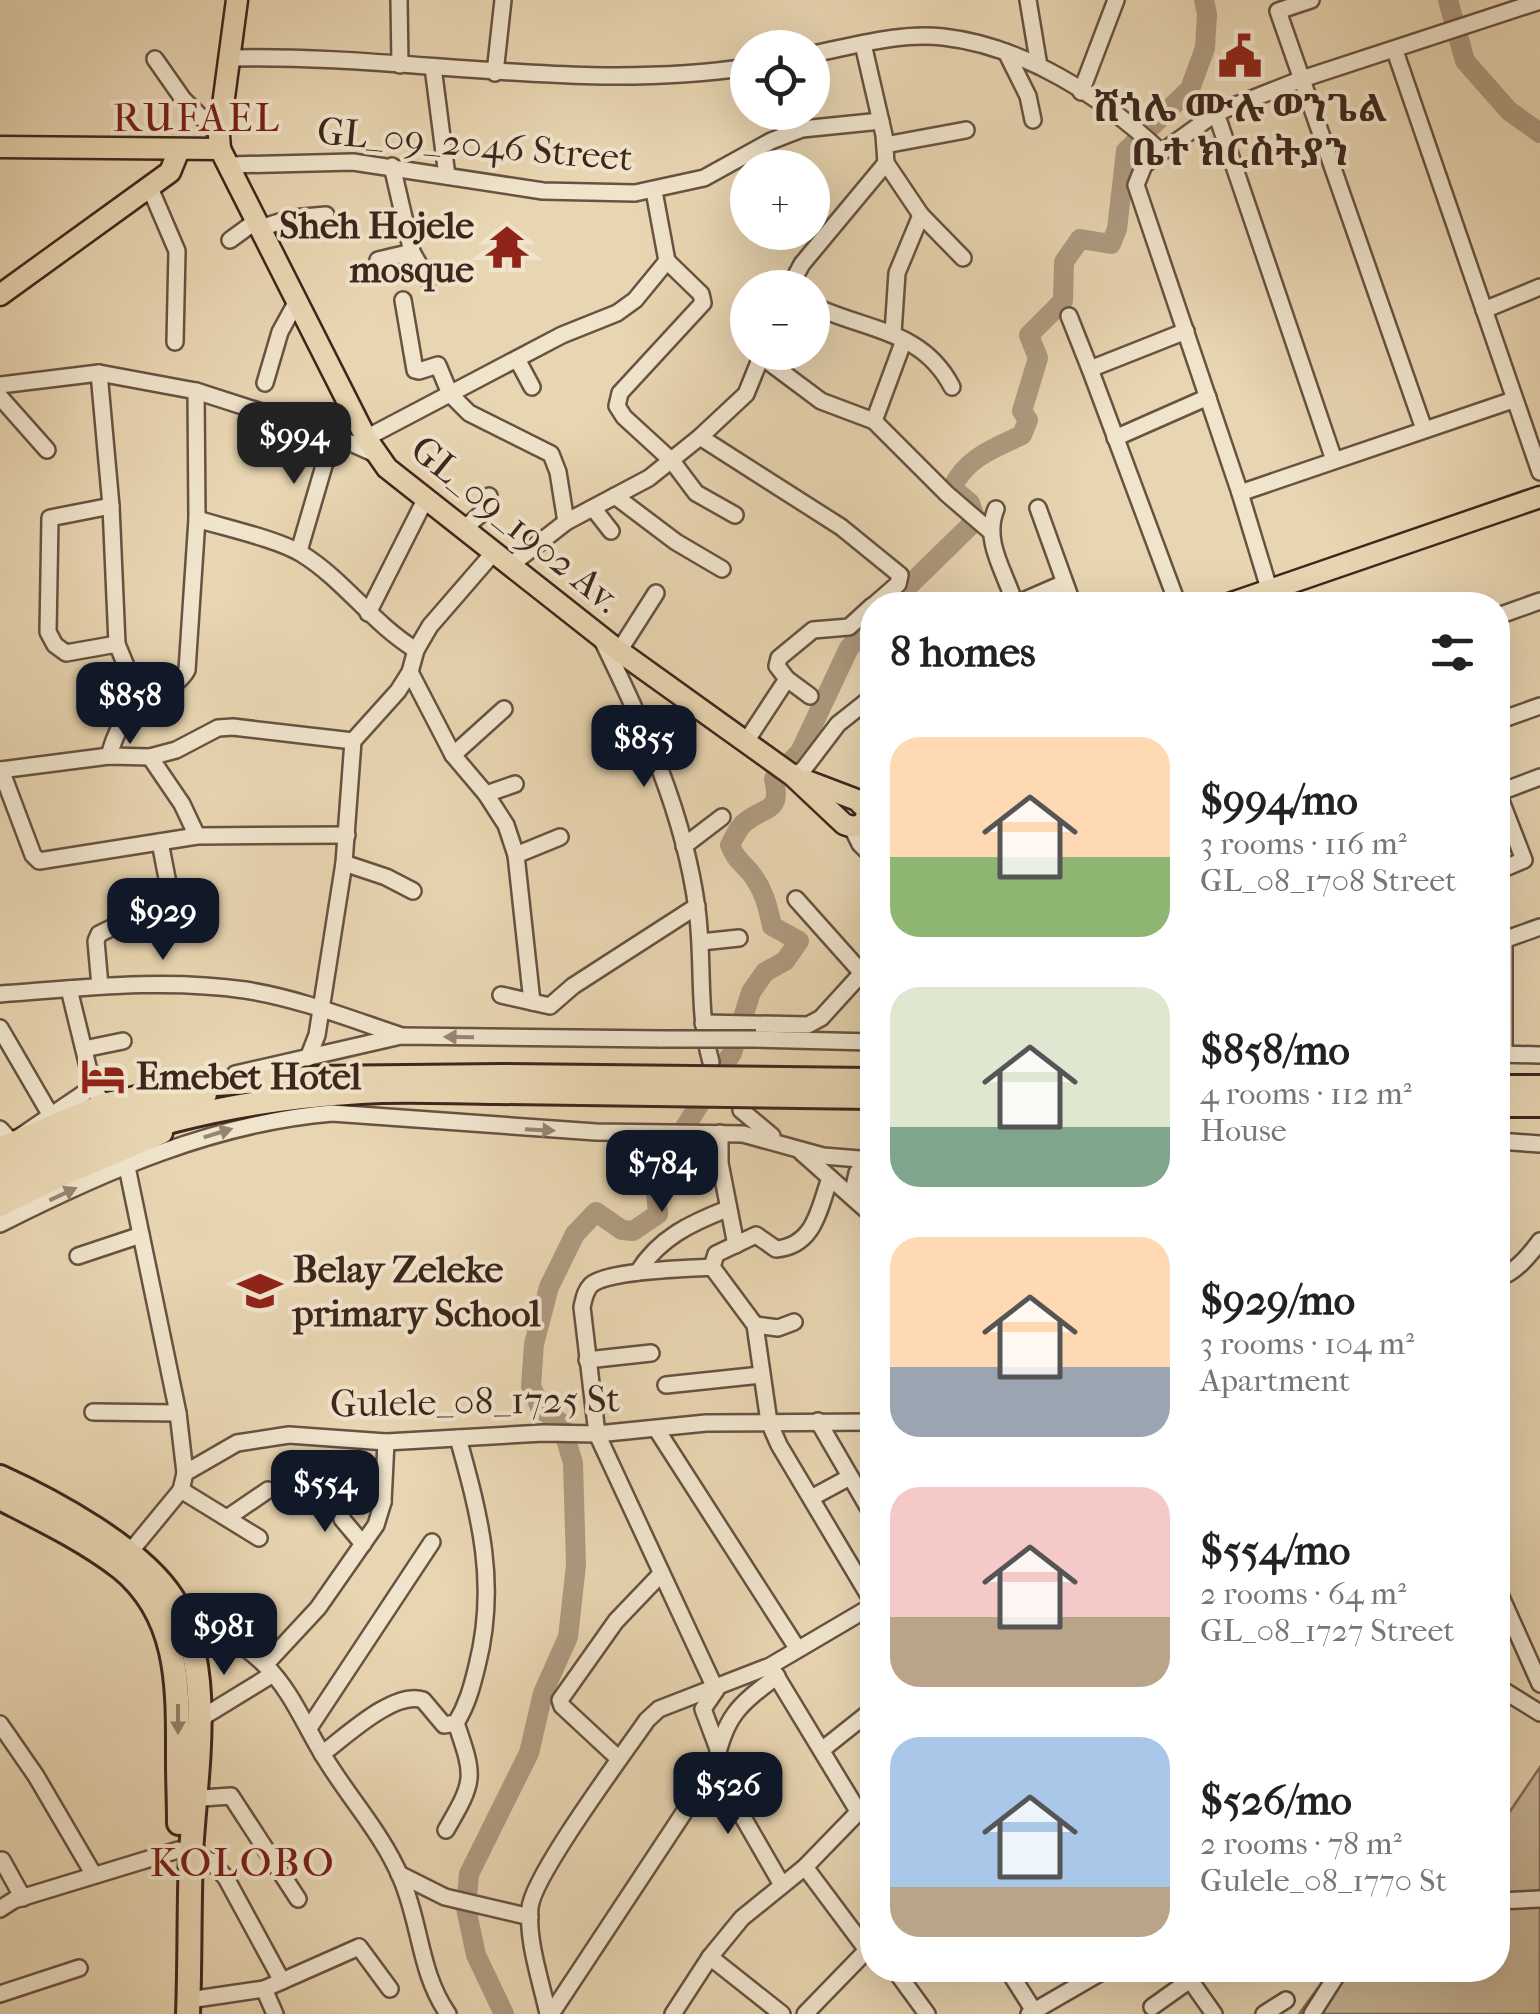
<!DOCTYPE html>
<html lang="en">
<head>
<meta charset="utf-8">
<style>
  body { margin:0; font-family:"IM FELL French Canon","Noto Serif Ethiopic",serif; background:#f2f2f2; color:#222; height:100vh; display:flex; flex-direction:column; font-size:38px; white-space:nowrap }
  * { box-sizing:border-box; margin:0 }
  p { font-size:32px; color:#767676 }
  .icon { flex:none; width:55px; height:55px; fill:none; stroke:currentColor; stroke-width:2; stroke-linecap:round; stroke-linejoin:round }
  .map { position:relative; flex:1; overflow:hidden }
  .panel { position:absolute; left:860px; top:592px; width:650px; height:1390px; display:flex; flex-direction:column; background:#fff; border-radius:40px; box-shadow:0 10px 40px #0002 }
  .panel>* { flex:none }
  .tools { position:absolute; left:730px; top:30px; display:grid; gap:20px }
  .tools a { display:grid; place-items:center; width:100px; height:100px; border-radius:50%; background:#fff; box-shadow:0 10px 40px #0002; font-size:50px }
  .price { position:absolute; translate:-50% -85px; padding:0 22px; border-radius:20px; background:#111827; color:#fff; font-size:32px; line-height:65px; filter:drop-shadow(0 2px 5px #0008) }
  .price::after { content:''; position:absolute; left:50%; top:60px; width:30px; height:22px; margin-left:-15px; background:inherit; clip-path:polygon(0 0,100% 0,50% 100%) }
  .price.on { background:#222; color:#fff }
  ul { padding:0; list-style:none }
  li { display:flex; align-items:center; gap:30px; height:250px; padding:0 30px }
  li span { display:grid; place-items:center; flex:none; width:280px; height:200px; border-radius:30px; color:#555 }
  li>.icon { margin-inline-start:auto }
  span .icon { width:120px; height:120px; fill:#fffc; stroke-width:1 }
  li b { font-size:42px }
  h2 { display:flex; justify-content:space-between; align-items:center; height:120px; padding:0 30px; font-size:42px }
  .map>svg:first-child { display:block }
  .green { fill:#cbb798; stroke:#846e5a; stroke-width:2.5 }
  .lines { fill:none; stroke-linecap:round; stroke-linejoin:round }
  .river { stroke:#ae9a7f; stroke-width:20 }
  .minor-casing { stroke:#685242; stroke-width:20 }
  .major-casing { stroke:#3e261d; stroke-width:25 }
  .highway-casing { stroke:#3e261d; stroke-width:28 }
  .minor { stroke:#f0e4cc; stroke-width:15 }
  .major { stroke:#e8d5b1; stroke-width:20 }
  .highway { stroke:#e8d5b1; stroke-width:22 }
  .minor-bridge-casing { stroke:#685242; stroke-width:20; stroke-linecap:butt }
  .highway-bridge-casing { stroke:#3e261d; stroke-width:28; stroke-linecap:butt }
  .minor-bridge { stroke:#f0e4cc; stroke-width:15 }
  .highway-bridge { stroke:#e8d5b1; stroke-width:22 }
  .oneway { fill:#978574 }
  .oneway2 { fill:#937e67 }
  .labels { text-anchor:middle; stroke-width:8; stroke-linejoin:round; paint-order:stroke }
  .poi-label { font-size:38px; font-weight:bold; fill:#3e261d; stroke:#f0e4cc; text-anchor:start }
  .street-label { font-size:38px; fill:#3e261d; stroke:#f0e4cc }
  .neighbourhood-label { font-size:40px; letter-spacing:2.5px; fill:#7a1f14; stroke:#f0e4cc }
</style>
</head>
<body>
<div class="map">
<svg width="1540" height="2014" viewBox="0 0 1540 2014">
  <rect width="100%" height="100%" fill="#e8d5b1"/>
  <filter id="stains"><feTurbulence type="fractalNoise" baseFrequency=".002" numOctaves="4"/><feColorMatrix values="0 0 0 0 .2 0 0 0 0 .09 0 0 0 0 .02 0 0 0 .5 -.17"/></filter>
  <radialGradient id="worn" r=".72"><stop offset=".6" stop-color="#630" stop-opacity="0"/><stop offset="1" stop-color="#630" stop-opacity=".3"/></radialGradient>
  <!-- green -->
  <polygon class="green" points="1540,1767 1540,2014 1299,2014 1331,1970 1498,1970 1498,1829"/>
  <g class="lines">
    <!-- river -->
    <g class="river">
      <polyline points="1448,0 1465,61 1509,111 1540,133"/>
      <path d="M 889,605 L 976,520 L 970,503 L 952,488 C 967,457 993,449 1022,435 L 1028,420 L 1022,411 L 1038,358 L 1029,335 L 1063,301 L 1064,262 L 1080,239 L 1111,244 L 1117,229 L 1126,151 L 1190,89 L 1205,48 L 1207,14 L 1204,0"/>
      <path d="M 504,2014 L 476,1955 L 466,1908 L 469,1874 L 529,1753 L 543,1693 L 568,1637 L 576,1565 L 573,1463 L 561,1423 L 541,1409 L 531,1386 L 534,1344 L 549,1287 L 575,1234 L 596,1212 L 622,1230 L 633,1231 L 658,1214 L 655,1182 L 666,1157 L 732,1053 L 751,992 L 765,972 L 785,961 L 799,941 L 772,926 C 768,906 763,888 750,872 C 741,862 735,858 730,845 C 734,838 738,828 744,823 C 765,805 782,814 774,779 L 800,752 L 849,648 L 872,623"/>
    </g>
    <!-- minor casing -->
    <g class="minor-casing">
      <g id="minor">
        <polyline points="399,0 400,65"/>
        <polyline points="1028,0 1039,66"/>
        <polyline points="1311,0 1278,11 1424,429"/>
        <polyline points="863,44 884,135 886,163 921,215 963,258"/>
        <polyline points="1395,51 1540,472"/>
        <polyline points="1006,52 1028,96 1033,120"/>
        <path d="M 812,54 C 854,46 901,32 943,37 C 1024,46 1102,97 1160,151"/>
        <path d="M 232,58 C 403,54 576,93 748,67"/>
        <polyline points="155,59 183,99 219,135"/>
        <polyline points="433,67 447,176"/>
        <polyline points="495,73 503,0"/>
        <polyline points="1081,92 1116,0"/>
        <polyline points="1216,113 1334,460"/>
        <polyline points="885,145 966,130"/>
        <polyline points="230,165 353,162 543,191 635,193 704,178 771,141 802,129 881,121"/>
        <polyline points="150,188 177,251 175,342"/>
        <polyline points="260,228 292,218 326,215"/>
        <polyline points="230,240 256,221"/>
        <polyline points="412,252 428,280"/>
        <polyline points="378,260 412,252 392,166"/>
        <polyline points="667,261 701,294 703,303 620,393 617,406 624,417 672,461 696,493 735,515"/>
        <polyline points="789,288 802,264 886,163"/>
        <polyline points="403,300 415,370 419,371 438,365 450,394 469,413 551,454 558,472 566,522"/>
        <path d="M 812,305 C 866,331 922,329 952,387"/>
        <polyline points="1484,310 1540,287"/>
        <polyline points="1069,316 1090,369"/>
        <polyline points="893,333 897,273 921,215"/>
        <polyline points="762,357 821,401 874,421 947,494 990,531"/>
        <polyline points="517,359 532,387"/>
        <polyline points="99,373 111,506 117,644 141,702"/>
        <polyline points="265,383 280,332 297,301"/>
        <polyline points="0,385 99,373 196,391 333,435 375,454"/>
        <polyline points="0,397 47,450"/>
        <polyline points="874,421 904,340"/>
        <polyline points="700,437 841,527 900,575 898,584 874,605"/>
        <polyline points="366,438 562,335 617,313 635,300 667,261 654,191"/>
        <polyline points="1115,438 1208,397"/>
        <polyline points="1240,493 1513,400"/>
        <polyline points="615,496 676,542 722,569"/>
        <polyline points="111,506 50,518 48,632 55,645 66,653 117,644"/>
        <polyline points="593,508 611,531"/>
        <polyline points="1038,508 1073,605"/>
        <path d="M 996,509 C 982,543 1007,574 1015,605"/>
        <path d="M 197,519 C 226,528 277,539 302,554 C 344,580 373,624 416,650"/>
        <polyline points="465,528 483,512 489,496"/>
        <polyline points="299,551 333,435"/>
        <polyline points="512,564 566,522 649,478 700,437 746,394 763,352"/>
        <polyline points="1016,604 1064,583"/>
        <polyline points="1178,605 1090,369 1186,331"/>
        <polyline points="1274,605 1240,493 1136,185 1144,165 1216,113 1302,79 1540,1"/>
        <polyline points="368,613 426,498"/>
        <polyline points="1498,616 1540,601"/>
        <path d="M 602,640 C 644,726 684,812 697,909 C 704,960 697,1012 711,1062"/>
        <polyline points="619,651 656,593"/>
        <polyline points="410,672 453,755 486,794 506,825 516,855 532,1002 501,995"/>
        <polyline points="787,679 810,696"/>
        <polyline points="1498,721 1540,706"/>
        <polyline points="745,743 787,679 777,666 779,658 813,630 849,627 872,606"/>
        <polyline points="453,755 504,709"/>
        <path d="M 109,756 C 115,734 123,717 142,702 C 157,691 178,687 187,670 L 197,519 L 196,391"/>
        <polyline points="0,770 109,756 150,757"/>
        <polyline points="1,770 33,855 39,861 197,836 347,835"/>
        <polyline points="792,775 803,770 838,724 872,697"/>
        <polyline points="486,794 515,784"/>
        <polyline points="852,828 860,844 872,856"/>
        <polyline points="197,836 182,804 150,757 176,750 218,728 233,727 353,741"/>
        <polyline points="684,846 722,817"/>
        <polyline points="516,855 560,837"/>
        <polyline points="344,863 386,877 413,891"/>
        <polyline points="1498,871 1524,860 1498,793 1540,777"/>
        <polyline points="796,899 862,973"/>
        <polyline points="1504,940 1504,1054"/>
        <polyline points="701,942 739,938"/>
        <polyline points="1498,942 1540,927"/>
        <polyline points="100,986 96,941 99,934 171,899 160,842"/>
        <polyline points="69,989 93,1087 103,1104"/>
        <path d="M 0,994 C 81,988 164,978 245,990 C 297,998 348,1018 399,1035"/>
        <polyline points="532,1002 550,1006 573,986 697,906"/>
        <polyline points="703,1023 808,1025 821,1018 872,962"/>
        <polyline points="0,1028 50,1114"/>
        <polyline points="756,1039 872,1042"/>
        <polyline points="84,1049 123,1041"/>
        <polyline points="1498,1054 1540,1055"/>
        <polyline points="308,1058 317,1035 344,863 353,741 398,691 410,672 416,650 430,626 495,551"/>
        <polyline points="235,1074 401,1036 662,1039"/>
        <polyline points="741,1110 772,1136"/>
        <polyline points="0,1129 12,1142 93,1087"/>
        <polyline points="720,1133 720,1163 736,1245"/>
        <polyline points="1498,1141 1540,1144"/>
        <polyline points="801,1152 872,1215"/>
        <polyline points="127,1167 178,1413 185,1473"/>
        <polyline points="852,1196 857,1173 866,1161"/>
        <path d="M 0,1224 C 105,1171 214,1123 332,1113 L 596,1132 L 743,1134 L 823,1156 L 872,1160"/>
        <polyline points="78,1256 141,1235"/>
        <path d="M 712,1267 C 687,1269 608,1270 591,1285 C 585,1291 584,1299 582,1307 L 597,1434 L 716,1690"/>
        <polyline points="712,1267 755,1325 769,1422 779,1445 872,1601"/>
        <path d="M 712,1267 L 716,1254 L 756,1235 L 776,1249 C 815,1246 819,1208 830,1178"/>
        <path d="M 638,1272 C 659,1238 691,1223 727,1209"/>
        <path d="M 1498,1278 C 1515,1273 1529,1256 1540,1241"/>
        <polyline points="755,1325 778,1328 794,1322"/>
        <polyline points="587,1360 651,1353"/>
        <polyline points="666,1385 761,1375"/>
        <polyline points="93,1412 178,1413"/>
        <polyline points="818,1421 872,1514"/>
        <polyline points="657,1430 797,1648"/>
        <polyline points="181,1490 259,1538"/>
        <polyline points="359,1493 383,1502"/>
        <polyline points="811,1498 850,1477"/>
        <polyline points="342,1505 342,1519 363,1544"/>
        <polyline points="227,1518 268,1490"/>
        <polyline points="130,1552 181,1490 185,1473 237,1443 289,1435 386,1442 543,1433 597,1434 706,1423 872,1422"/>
        <polyline points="1498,1590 1540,1684"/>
        <path d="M 175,1612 C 201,1611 246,1647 265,1665 C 291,1690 305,1726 323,1755 C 348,1797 382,1833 401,1878 C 421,1924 419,1972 448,2014"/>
        <polyline points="265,1665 318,1608 376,1525 383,1502 386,1442"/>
        <polyline points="772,1669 858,1811"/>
        <polyline points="1498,1687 1540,1713"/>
        <polyline points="716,1690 703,1709 718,1749"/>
        <polyline points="198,1720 273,1674"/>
        <path d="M 456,1723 C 467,1705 472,1687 477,1666 C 498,1584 480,1517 458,1438"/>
        <polyline points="0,1724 36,1776 94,1875"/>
        <polyline points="309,1728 432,1542"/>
        <polyline points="823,1749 872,1710"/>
        <path d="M 322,1754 C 345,1737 394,1690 423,1700 L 444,1725 L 456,1723"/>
        <polyline points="619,1759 562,1706 560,1700 616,1621 660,1575"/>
        <polyline points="714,1767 782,1885"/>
        <polyline points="188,1799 231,1796 298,1899"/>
        <path d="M 446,1830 C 475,1780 475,1778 456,1723"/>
        <polyline points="191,1858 211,1861 226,1878 282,1981"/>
        <polyline points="2,1860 23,1898"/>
        <polyline points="805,1867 867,1950"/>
        <polyline points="399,1874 445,1897 530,1917"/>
        <polyline points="1498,1901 1540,1899"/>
        <polyline points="0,1909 14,1900 178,1850"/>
        <polyline points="710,1957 782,2014"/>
        <polyline points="895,1970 927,2014"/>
        <polyline points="1008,1970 1034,2011"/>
        <polyline points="1183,1970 1214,2014"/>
        <polyline points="264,1989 275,2014"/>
        <polyline points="0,1994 79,1968"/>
        <polyline points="189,2000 264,1989 359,1947 390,1989"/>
        <polyline points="1152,2007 1190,1980"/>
        <path d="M 548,2014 C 541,1981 527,1942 530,1908 C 532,1877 625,1752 647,1720 L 659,1709 L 770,1666 L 872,1606"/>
        <path d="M 551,2014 L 714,1767 C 727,1715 735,1708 777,1676"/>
        <polyline points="673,2014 710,1957 742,1918 805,1867 872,1798"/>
        <polyline points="805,2014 872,1945"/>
        <polyline points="1029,2014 1105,1970"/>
        <polyline points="1264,2014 1286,2000"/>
        <polyline points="1312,2014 1340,1970"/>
      </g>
    </g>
    <!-- major casing -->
    <g class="major-casing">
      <g id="major">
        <path d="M 0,147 L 220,149 L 366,438 L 387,468 L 619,651 L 792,775 L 844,824 C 858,830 867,824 867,810"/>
        <polyline points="220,149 219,135 237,0"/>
        <polyline points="0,295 170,172 179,150"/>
        <polyline points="1226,605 1540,497"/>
        <polyline points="807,781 857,800 867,810"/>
        <polyline points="0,1148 103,1104 184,1086"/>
        <polyline points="0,1206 61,1176 162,1133"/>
      </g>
    </g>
    <!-- highway casing -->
    <g class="highway-casing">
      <g id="highway">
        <polyline points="184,1086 311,1078 501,1076"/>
        <polyline points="1498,1087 1540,1087"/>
        <polyline points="1498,1105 1540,1105"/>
        <polyline points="0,1168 100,1123 205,1094"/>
        <path d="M 0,1186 C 119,1127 229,1100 361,1092 C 407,1089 453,1092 499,1092"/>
        <path d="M 0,1477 C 53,1501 142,1549 173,1599 C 216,1668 195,1776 191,1854 C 189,1907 190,1961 188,2014"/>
        <path d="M 0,1498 C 41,1519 85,1540 121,1568 C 181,1617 178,1690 178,1761 C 178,1782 179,1802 179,1823"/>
      </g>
    </g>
    <!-- minor -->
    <use href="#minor" class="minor"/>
    <!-- major -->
    <use href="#major" class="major"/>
    <!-- highway -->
    <use href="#highway" class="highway"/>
    <!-- minor-bridge casing -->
    <g class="minor-bridge-casing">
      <polyline id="minor-bridge" points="662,1039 756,1039"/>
    </g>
    <!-- highway-bridge casing -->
    <g class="highway-bridge-casing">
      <g id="highway-bridge">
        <polyline points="501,1076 872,1080"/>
        <polyline points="499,1092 872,1097"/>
      </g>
    </g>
    <!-- minor-bridge -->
    <use href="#minor-bridge" class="minor-bridge"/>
    <!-- highway-bridge -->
    <use href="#highway-bridge" class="highway-bridge"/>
  </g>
  <!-- one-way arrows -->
  <defs><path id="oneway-solid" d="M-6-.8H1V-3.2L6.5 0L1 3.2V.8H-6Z" transform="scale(2.5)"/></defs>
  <g class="oneway">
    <use href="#oneway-solid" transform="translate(459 1037) rotate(-179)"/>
    <use href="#oneway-solid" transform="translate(540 1130) rotate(3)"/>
    <use href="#oneway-solid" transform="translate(218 1133) rotate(-17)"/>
    <use href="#oneway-solid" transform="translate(63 1194) rotate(-25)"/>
  </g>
  <use class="oneway2" href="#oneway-solid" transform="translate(178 1719) rotate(90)"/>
  <!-- icons -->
  <defs>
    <g id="civic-bare" transform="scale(3.45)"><path d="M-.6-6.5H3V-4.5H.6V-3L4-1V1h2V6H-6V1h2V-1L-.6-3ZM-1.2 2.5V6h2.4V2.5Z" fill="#8f2418" stroke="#f0e4cc" stroke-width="2.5" paint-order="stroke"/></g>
    <g id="temple-bare" transform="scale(3.45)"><path d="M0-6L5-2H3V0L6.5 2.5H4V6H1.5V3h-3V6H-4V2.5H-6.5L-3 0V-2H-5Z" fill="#8f2418" stroke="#f0e4cc" stroke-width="2.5" paint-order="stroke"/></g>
    <g id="hotel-bare" transform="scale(3.45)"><path d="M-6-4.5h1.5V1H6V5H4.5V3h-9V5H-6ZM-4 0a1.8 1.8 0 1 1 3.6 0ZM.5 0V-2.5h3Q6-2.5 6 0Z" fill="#8f2418" stroke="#f0e4cc" stroke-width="2.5" paint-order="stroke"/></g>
    <g id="school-bare" transform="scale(3.45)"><path d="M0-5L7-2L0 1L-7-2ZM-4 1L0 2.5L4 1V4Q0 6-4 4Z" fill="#8f2418" stroke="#f0e4cc" stroke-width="2.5" paint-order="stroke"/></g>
  </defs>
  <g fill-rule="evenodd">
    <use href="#civic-bare" x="1240" y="56"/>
    <use href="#temple-bare" x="507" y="247"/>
    <use href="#hotel-bare" x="103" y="1076"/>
    <use href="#school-bare" x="260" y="1291"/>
  </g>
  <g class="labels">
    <!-- poi labels -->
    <g class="poi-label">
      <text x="1240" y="121" text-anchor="middle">ሸጎሌ ሙሉ ወንጌል<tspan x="1240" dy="44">ቤተ ክርስትያን</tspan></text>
      <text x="474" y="238" text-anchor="end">Sheh Hojele<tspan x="474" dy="44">mosque</tspan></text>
      <text x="136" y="1089">Emebet Hotel</text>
      <text x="293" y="1282">Belay Zeleke<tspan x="293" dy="44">primary School</tspan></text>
    </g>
    <!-- street labels -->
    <g class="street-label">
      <text transform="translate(475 144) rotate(5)" y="13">GL_09_2046 Street</text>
      <text transform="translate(516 524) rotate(39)" y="13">GL_09_1902 Av.</text>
      <text transform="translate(475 1401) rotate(-1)" y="13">Gulele_08_1725 St</text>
    </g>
    <!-- neighbourhood labels -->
    <g class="neighbourhood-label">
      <text x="197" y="131">RUFAEL</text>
      <text x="243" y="1876">KOLOBO</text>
    </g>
  </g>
  <rect width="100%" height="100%" filter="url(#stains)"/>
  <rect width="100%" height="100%" fill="url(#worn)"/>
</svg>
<div class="tools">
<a><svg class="icon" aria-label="locate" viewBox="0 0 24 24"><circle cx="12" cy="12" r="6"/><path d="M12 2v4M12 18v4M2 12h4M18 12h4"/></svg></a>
<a>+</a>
<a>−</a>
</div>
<b class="price on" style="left:294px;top:487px">$994</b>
<b class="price" style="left:130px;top:747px">$858</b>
<b class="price" style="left:644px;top:790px">$855</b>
<b class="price" style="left:163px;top:963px">$929</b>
<b class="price" style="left:662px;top:1215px">$784</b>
<b class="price" style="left:325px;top:1535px">$554</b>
<b class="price" style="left:224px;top:1678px">$981</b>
<b class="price" style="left:728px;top:1837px">$526</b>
<section class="panel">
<h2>8 homes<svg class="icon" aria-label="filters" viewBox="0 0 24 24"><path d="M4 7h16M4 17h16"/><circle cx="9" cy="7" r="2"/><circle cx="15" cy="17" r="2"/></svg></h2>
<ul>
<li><span style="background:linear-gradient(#ffd9b3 60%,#8fb573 0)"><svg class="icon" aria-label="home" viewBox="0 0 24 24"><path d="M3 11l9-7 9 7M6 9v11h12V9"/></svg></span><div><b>$994/mo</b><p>3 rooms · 116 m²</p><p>GL_08_1708 Street</p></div></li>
<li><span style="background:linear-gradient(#dfe7d0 70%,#7fa58c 0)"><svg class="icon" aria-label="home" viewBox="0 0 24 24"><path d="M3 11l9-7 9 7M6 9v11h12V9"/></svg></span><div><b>$858/mo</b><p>4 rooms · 112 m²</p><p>House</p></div></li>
<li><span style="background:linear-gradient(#ffd9b3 65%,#9aa5b1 0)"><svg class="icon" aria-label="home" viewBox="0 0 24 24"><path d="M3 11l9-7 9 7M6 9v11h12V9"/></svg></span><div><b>$929/mo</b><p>3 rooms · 104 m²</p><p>Apartment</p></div></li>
<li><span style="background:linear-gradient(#f6c9c9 65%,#b9a48a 0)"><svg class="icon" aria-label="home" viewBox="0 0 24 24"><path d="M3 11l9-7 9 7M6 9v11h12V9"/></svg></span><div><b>$554/mo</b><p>2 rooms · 64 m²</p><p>GL_08_1727 Street</p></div></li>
<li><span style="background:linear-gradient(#a9c7e8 75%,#b9a48a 0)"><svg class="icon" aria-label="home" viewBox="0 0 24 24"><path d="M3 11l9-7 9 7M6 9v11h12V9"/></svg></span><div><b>$526/mo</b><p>2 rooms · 78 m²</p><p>Gulele_08_1770 St</p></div></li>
</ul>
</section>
</div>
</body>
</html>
